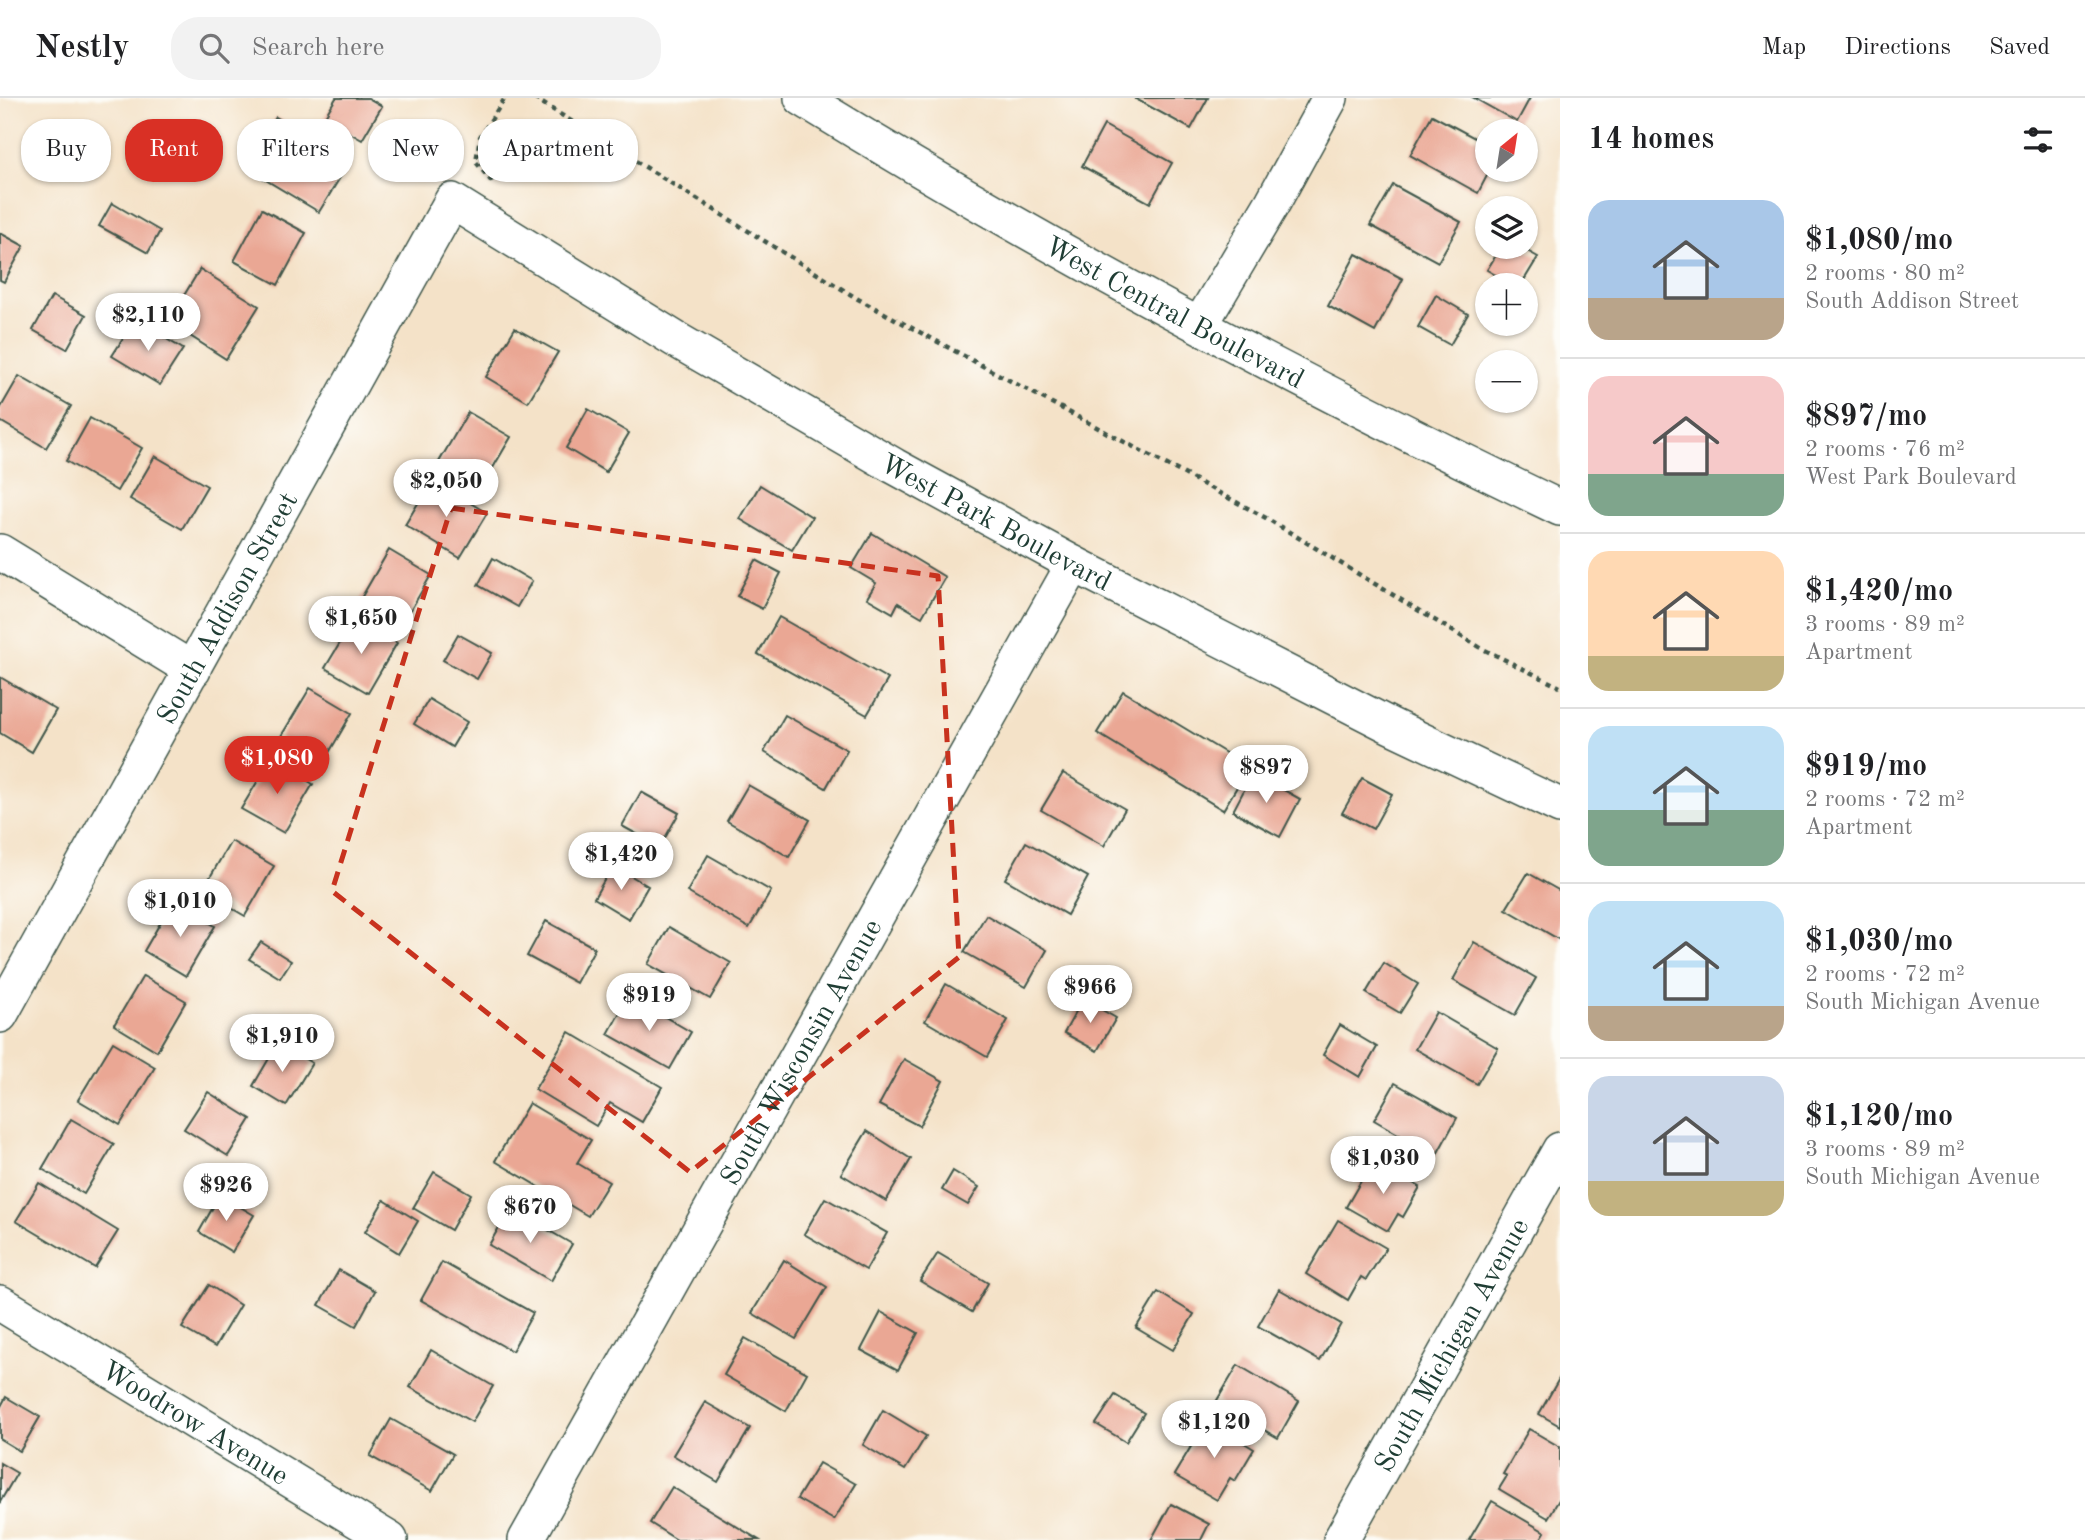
<!DOCTYPE html>
<html lang="en">
<head>
<meta charset="utf-8">
<style>
  body { margin:0; font-family:"Old Standard TT",serif; background:#f2f2f2; color:#202124; height:100vh; display:flex; flex-direction:column; font-size:26px; white-space:nowrap }
  * { box-sizing:border-box; margin:0 }
  p { font-size:23px; color:#757577 }
  .icon { flex:none; width:38px; height:38px; fill:none; stroke:currentColor; stroke-width:2; stroke-linecap:round; stroke-linejoin:round }
  .map { position:relative; flex:1; overflow:hidden }
  .details { display:flex; flex-direction:column; background:#fff; width:525px }
  .details>* { flex:none }
  .hud { position:absolute; left:21px; top:21px; width:665px; height:63px; display:flex; gap:14px }
  .needle { width:46px; rotate:30deg }
  .buttons { position:absolute; left:1475px; top:21px; display:grid; gap:14px }
  .buttons a { display:grid; place-items:center; width:63px; height:63px; border-radius:50%; background:#fff; box-shadow:0 2px 5px #0004; font-size:35px }
  .price { position:absolute; translate:-50% -60px; padding:0 16px; border-radius:24px; background:#fff; color:#222; font-size:23px; line-height:46px; filter:drop-shadow(0 2px 4px #0008) }
  .price::after { content:''; position:absolute; left:50%; top:42px; width:21px; height:16px; margin-left:-10px; background:inherit; clip-path:polygon(0 0,100% 0,50% 100%) }
  .price.selected { background:#d93025; color:#fff }
  ul { padding:0; list-style:none }
  li { display:flex; align-items:center; gap:21px; height:175px; padding:0 28px }
  li+li { border-top:2px solid #e0e0e0 }
  li span { display:grid; place-items:center; flex:none; width:196px; height:140px; border-radius:21px; color:#555 }
  li>.icon { margin-inline-start:auto }
  span .icon { width:84px; height:84px; fill:#fffc; stroke-width:1 }
  li b { font-size:30px }
  h2 { display:flex; justify-content:space-between; align-items:center; height:84px; padding:0 28px; font-size:30px }
  .tag { padding:0 24px; border-radius:28px; background:#fff; box-shadow:0 2px 5px #0004; font-size:24px; line-height:63px }
  .tag.selected { background:#d93025; color:#fff }
  header { display:flex; align-items:center; gap:42px; box-sizing:border-box; height:98px; padding:0 35px; background:#fff; border-bottom:2px solid #e0e0e0 }
  header strong { font-size:33px }
  nav { display:flex; gap:38px; margin-inline-start:auto; font-size:24px }
  .search { width:490px; height:63px; background:#f2f2f2; display:flex; align-items:center; gap:18px; box-sizing:border-box; padding:0 24px; border-radius:28px; color:#757577; font-size:26px }
  main { display:flex; flex:1; min-height:0 }
  .map>svg:first-child { display:block }
  .building { fill:#eaa794 }
  .lines { fill:none; stroke-linecap:round; stroke-linejoin:round }
  .minor-casing { stroke:#3f564a; stroke-width:38 }
  .path { stroke:#3f564a; stroke-width:4.5; stroke-dasharray:5 5; stroke-linecap:butt }
  .minor { stroke:#fff; stroke-width:35 }
  .marked { fill:none; stroke:#c8321e; stroke-width:5; stroke-dasharray:14 9; stroke-linejoin:round }
  .labels { text-anchor:middle; stroke-width:5; stroke-linejoin:round; paint-order:stroke }
  .street-label { font-size:28px; fill:#1f3d34; stroke:#fdfcf7 }
</style>
</head>
<body>
<header>
<strong>Nestly</strong>
<div class="search"><svg class="icon" aria-label="search" viewBox="0 0 24 24"><circle cx="10" cy="10" r="6"/><path d="M15 15l6 6"/></svg>Search here</div>
<nav><a>Map</a><a>Directions</a><a>Saved</a></nav>
</header>
<main>
<div class="map">
<svg width="1560" height="1442" viewBox="0 0 1560 1442">
  <rect width="100%" height="100%" fill="#fdfcf7"/>
  <filter id="ink" filterUnits="userSpaceOnUse"><feTurbulence type="fractalNoise" baseFrequency=".0143" numOctaves="2"/><feDisplacementMap in="SourceGraphic" scale="14" xChannelSelector="R" yChannelSelector="G"/><feConvolveMatrix kernelMatrix="1 2 1 2 8 2 1 2 1" color-interpolation-filters="sRGB"/></filter>
  <filter id="wash" filterUnits="userSpaceOnUse"><feTurbulence type="fractalNoise" baseFrequency=".00686" numOctaves="4" result="noise"/><feDisplacementMap in="SourceGraphic" scale="28" xChannelSelector="R" yChannelSelector="G"/><feGaussianBlur stdDeviation="1.57" result="paint"/><feColorMatrix in="noise" values="0 0 0 0 0 0 0 0 0 0 0 0 0 0 0 0 0 1.4 0 .05"/><feComposite in="paint" operator="in"/></filter>
  <g filter="url(#wash)">
    <rect width="100%" height="100%" fill="#f4e2c8"/>
    <g id="blocks">
      <!-- building -->
      <g class="building">
        <polygon points="336,0 368,0 382,8 362,42 324,20"/>
        <polygon points="1134,0 1208,0 1191,31"/>
        <polygon points="1474,0 1530,0 1517,24"/>
        <polygon points="1432,17 1488,47 1488,72 1490,72 1478,95 1410,57"/>
        <polygon points="276,19 350,63 319,114 246,70"/>
        <polygon points="1104,27 1172,65 1150,105 1082,68"/>
        <polygon points="1393,87 1461,124 1438,164 1370,127"/>
        <polygon points="112,105 160,133 148,155 99,128"/>
        <polygon points="262,111 306,135 278,187 234,163"/>
        <polygon points="0,135 24,148 4,184 0,182"/>
        <polygon points="1501,149 1520,149 1538,159 1521,187 1513,187 1487,172"/>
        <polygon points="1356,156 1403,181 1375,234 1328,208"/>
        <polygon points="200,171 259,208 226,261 187,236 197,221 177,209"/>
        <polygon points="1436,197 1468,216 1450,247 1418,229"/>
        <polygon points="52,198 86,217 67,251 33,232"/>
        <polygon points="135,222 183,251 160,287 112,258"/>
        <polygon points="515,230 558,254 528,304 486,279"/>
        <polygon points="19,278 71,308 46,350 0,323 0,311"/>
        <polygon points="588,311 629,335 606,374 566,350"/>
        <polygon points="468,314 511,339 481,390 439,364"/>
        <polygon points="90,320 142,350 117,393 66,363"/>
        <polygon points="155,358 207,388 182,431 130,401"/>
        <polygon points="432,382 487,415 460,460 405,427"/>
        <polygon points="760,387 812,419 792,452 740,421"/>
        <polygon points="872,435 945,479 922,519 898,505 893,515 867,500 876,485 851,470"/>
        <polygon points="389,452 431,477 402,527 360,502"/>
        <polygon points="493,460 532,483 517,509 478,487"/>
        <polygon points="756,462 781,475 762,511 737,498"/>
        <polygon points="779,519 888,581 867,617 758,556"/>
        <polygon points="355,520 397,545 368,595 325,570"/>
        <polygon points="458,536 492,555 477,581 443,562"/>
        <polygon points="0,579 56,612 32,654 0,635"/>
        <polygon points="310,590 352,615 323,665 280,640"/>
        <polygon points="1123,593 1249,669 1223,712 1097,635"/>
        <polygon points="429,601 467,624 452,649 414,626"/>
        <polygon points="785,617 847,652 826,690 764,654"/>
        <polygon points="271,661 313,686 284,735 241,711"/>
        <polygon points="1063,675 1125,711 1104,748 1041,712"/>
        <polygon points="1253,675 1300,701 1280,739 1233,713"/>
        <polygon points="1362,680 1392,696 1373,731 1342,715"/>
        <polygon points="748,687 810,722 789,759 727,723"/>
        <polygon points="641,694 679,715 660,749 622,728"/>
        <polygon points="231,743 274,768 245,818 202,793"/>
        <polygon points="1026,744 1088,779 1067,817 1005,781"/>
        <polygon points="708,757 771,793 749,830 687,794"/>
        <polygon points="613,767 648,788 629,821 594,800"/>
        <polygon points="1528,775 1560,793 1560,842 1506,811"/>
        <polygon points="173,803 215,828 186,878 144,853"/>
        <polygon points="986,817 1047,852 1026,889 964,854"/>
        <polygon points="546,823 595,850 576,885 527,858"/>
        <polygon points="669,829 731,865 710,901 648,866"/>
        <polygon points="261,844 291,863 280,880 249,861"/>
        <polygon points="1474,844 1536,880 1515,917 1453,882"/>
        <polygon points="1384,865 1418,886 1400,915 1366,895"/>
        <polygon points="143,878 186,903 157,953 114,927"/>
        <polygon points="946,886 1008,922 987,959 925,923"/>
        <polygon points="629,898 691,934 670,971 608,936"/>
        <polygon points="1083,901 1116,920 1097,953 1064,935"/>
        <polygon points="1436,914 1498,950 1477,986 1415,951"/>
        <polygon points="1340,927 1377,949 1360,979 1323,957"/>
        <polygon points="569,934 662,989 642,1024 610,1005 596,1028 535,991"/>
        <polygon points="113,944 155,969 120,1027 78,1002"/>
        <polygon points="278,945 312,965 286,1008 253,988"/>
        <polygon points="904,961 943,983 919,1028 879,1007"/>
        <polygon points="1395,985 1457,1020 1436,1058 1374,1022"/>
        <polygon points="208,994 251,1021 228,1058 184,1031"/>
        <polygon points="529,1005 591,1042 577,1065 609,1084 588,1118 495,1063"/>
        <polygon points="71,1021 114,1046 84,1096 42,1071"/>
        <polygon points="867,1033 911,1061 886,1103 841,1076"/>
        <polygon points="1373,1062 1420,1089 1403,1119 1398,1116 1388,1133 1346,1109"/>
        <polygon points="953,1073 979,1089 968,1107 942,1092"/>
        <polygon points="434,1074 471,1096 451,1132 413,1110"/>
        <polygon points="39,1085 118,1133 95,1170 16,1123"/>
        <polygon points="220,1097 254,1117 232,1154 199,1134"/>
        <polygon points="825,1100 887,1135 866,1172 804,1136"/>
        <polygon points="384,1102 418,1123 399,1155 365,1134"/>
        <polygon points="510,1110 572,1146 551,1183 489,1147"/>
        <polygon points="1338,1122 1386,1150 1366,1182 1361,1179 1348,1202 1306,1176"/>
        <polygon points="938,1155 988,1185 972,1214 920,1183"/>
        <polygon points="784,1162 827,1189 796,1241 752,1215"/>
        <polygon points="442,1164 533,1215 512,1253 421,1202"/>
        <polygon points="339,1172 375,1193 356,1228 319,1207"/>
        <polygon points="209,1187 240,1207 215,1249 182,1230"/>
        <polygon points="1279,1191 1341,1226 1320,1263 1258,1228"/>
        <polygon points="1158,1194 1194,1216 1173,1252 1136,1230"/>
        <polygon points="881,1214 918,1235 898,1272 861,1252"/>
        <polygon points="745,1240 807,1275 786,1313 724,1277"/>
        <polygon points="431,1252 493,1288 472,1324 410,1289"/>
        <polygon points="1238,1267 1299,1303 1278,1340 1216,1304"/>
        <polygon points="1560,1279 1560,1328 1539,1316"/>
        <polygon points="1115,1297 1144,1315 1126,1344 1096,1326"/>
        <polygon points="6,1299 40,1319 20,1353 0,1341 0,1310"/>
        <polygon points="705,1304 750,1330 718,1384 673,1357"/>
        <polygon points="883,1312 926,1338 905,1372 863,1347"/>
        <polygon points="391,1321 453,1356 432,1393 370,1358"/>
        <polygon points="1207,1322 1254,1351 1235,1383 1230,1380 1217,1402 1174,1377"/>
        <polygon points="1529,1331 1560,1349 1560,1400 1548,1420 1499,1391 1507,1378 1503,1376"/>
        <polygon points="0,1365 17,1375 0,1404"/>
        <polygon points="819,1365 856,1386 834,1422 797,1401"/>
        <polygon points="672,1389 759,1442 677,1442 650,1425"/>
        <polygon points="1492,1403 1545,1434 1540,1442 1469,1442"/>
        <polygon points="1171,1406 1209,1426 1201,1442 1151,1442"/>
      </g>
    </g>
  </g>
  <g filter="url(#ink)">
    <use href="#blocks" fill-opacity="0" stroke="#3f564a" stroke-width="2"/>
    <g class="lines">
      <!-- minor casing -->
      <g class="minor-casing">
        <g id="minor">
          <path id="s1" d="M 802,0 C 1047,151 1301,286 1560,410"/>
          <polyline points="1200,227 1273,104 1330,0"/>
          <polyline points="0,454 193,572"/>
          <path id="s2" d="M 0,917 L 452,103 L 675,241 L 894,368 L 1074,466 L 1391,628 L 1560,708"/>
          <path id="s3" d="M 0,1205 L 390,1442"/>
          <path id="s4" d="M 526,1442 L 1074,466"/>
          <path id="s5" d="M 1341,1442 L 1560,1052"/>
        </g>
      </g>
      <!-- path -->
      <g class="path">
        <polyline points="534,0 858,201 1266,420 1479,549 1560,589"/>
        <polyline points="492,84 476,64 480,39 505,0"/>
      </g>
      <!-- minor -->
      <use href="#minor" class="minor"/>
    </g>
  </g>
  <!-- marked area -->
  <path class="marked" d="M 451,410 L 938,478 L 959,859 L 690,1074 L 332,793 Z"/>
  <g class="labels">
    <!-- street labels -->
    <g class="street-label">
      <text dy="10" stroke="none"><textPath href="#s1" startOffset="430">West Central Boulevard</textPath></text>
      <text dy="10" stroke="none"><textPath href="#s2" startOffset="1563">West Park Boulevard</textPath></text>
      <text dy="10" stroke="none"><textPath href="#s2" startOffset="466">South Addison Street</textPath></text>
      <text dy="10" stroke="none"><textPath href="#s4" startOffset="560">South Wisconsin Avenue</textPath></text>
      <text dy="10" stroke="none"><textPath href="#s5" startOffset="224">South Michigan Avenue</textPath></text>
      <text dy="10" stroke="none"><textPath href="#s3" startOffset="229">Woodrow Avenue</textPath></text>
    </g>
  </g>
</svg>
<div class="buttons">
<a><svg class="needle" viewBox="-14 -14 28 28"><path d="M0-13l5 13h-10z" fill="#e53935"/><path d="M0 13l5-13h-10z" fill="#757577"/></svg></a>
<a><svg class="icon" aria-label="layers" viewBox="0 0 24 24"><path d="M12 4l9 5-9 5-9-5zM3 14l9 5 9-5"/></svg></a>
<a>+</a>
<a>−</a>
</div>
<b class="price" style="left:148px;top:255px">$2,110</b>
<b class="price" style="left:446px;top:421px">$2,050</b>
<b class="price" style="left:361px;top:558px">$1,650</b>
<b class="price selected" style="left:277px;top:698px">$1,080</b>
<b class="price" style="left:1266px;top:707px">$897</b>
<b class="price" style="left:621px;top:794px">$1,420</b>
<b class="price" style="left:180px;top:841px">$1,010</b>
<b class="price" style="left:1090px;top:927px">$966</b>
<b class="price" style="left:649px;top:935px">$919</b>
<b class="price" style="left:282px;top:976px">$1,910</b>
<b class="price" style="left:1383px;top:1098px">$1,030</b>
<b class="price" style="left:226px;top:1125px">$926</b>
<b class="price" style="left:530px;top:1147px">$670</b>
<b class="price" style="left:1214px;top:1362px">$1,120</b>
<div class="hud">
<a class="tag">Buy</a>
<a class="tag selected">Rent</a>
<a class="tag">Filters</a>
<a class="tag">New</a>
<a class="tag">Apartment</a>
</div>
</div>
<section class="details">
<h2>14 homes<svg class="icon" aria-label="filters" viewBox="0 0 24 24"><path d="M4 7h16M4 17h16"/><circle cx="9" cy="7" r="2"/><circle cx="15" cy="17" r="2"/></svg></h2>
<ul>
<li><span style="background:linear-gradient(#a9c7e8 70%,#b9a48a 0)"><svg class="icon" aria-label="home" viewBox="0 0 24 24"><path d="M3 11l9-7 9 7M6 9v11h12V9"/></svg></span><div><b>$1,080/mo</b><p>2 rooms · 80 m²</p><p>South Addison Street</p></div></li>
<li><span style="background:linear-gradient(#f6c9c9 70%,#7fa58c 0)"><svg class="icon" aria-label="home" viewBox="0 0 24 24"><path d="M3 11l9-7 9 7M6 9v11h12V9"/></svg></span><div><b>$897/mo</b><p>2 rooms · 76 m²</p><p>West Park Boulevard</p></div></li>
<li><span style="background:linear-gradient(#ffd9b3 75%,#c2b280 0)"><svg class="icon" aria-label="home" viewBox="0 0 24 24"><path d="M3 11l9-7 9 7M6 9v11h12V9"/></svg></span><div><b>$1,420/mo</b><p>3 rooms · 89 m²</p><p>Apartment</p></div></li>
<li><span style="background:linear-gradient(#bfe0f5 60%,#7fa58c 0)"><svg class="icon" aria-label="home" viewBox="0 0 24 24"><path d="M3 11l9-7 9 7M6 9v11h12V9"/></svg></span><div><b>$919/mo</b><p>2 rooms · 72 m²</p><p>Apartment</p></div></li>
<li><span style="background:linear-gradient(#bfe0f5 75%,#b9a48a 0)"><svg class="icon" aria-label="home" viewBox="0 0 24 24"><path d="M3 11l9-7 9 7M6 9v11h12V9"/></svg></span><div><b>$1,030/mo</b><p>2 rooms · 72 m²</p><p>South Michigan Avenue</p></div></li>
<li><span style="background:linear-gradient(#c9d6e8 75%,#c2b280 0)"><svg class="icon" aria-label="home" viewBox="0 0 24 24"><path d="M3 11l9-7 9 7M6 9v11h12V9"/></svg></span><div><b>$1,120/mo</b><p>3 rooms · 89 m²</p><p>South Michigan Avenue</p></div></li>
</ul>
</section>
</main>
</body>
</html>
